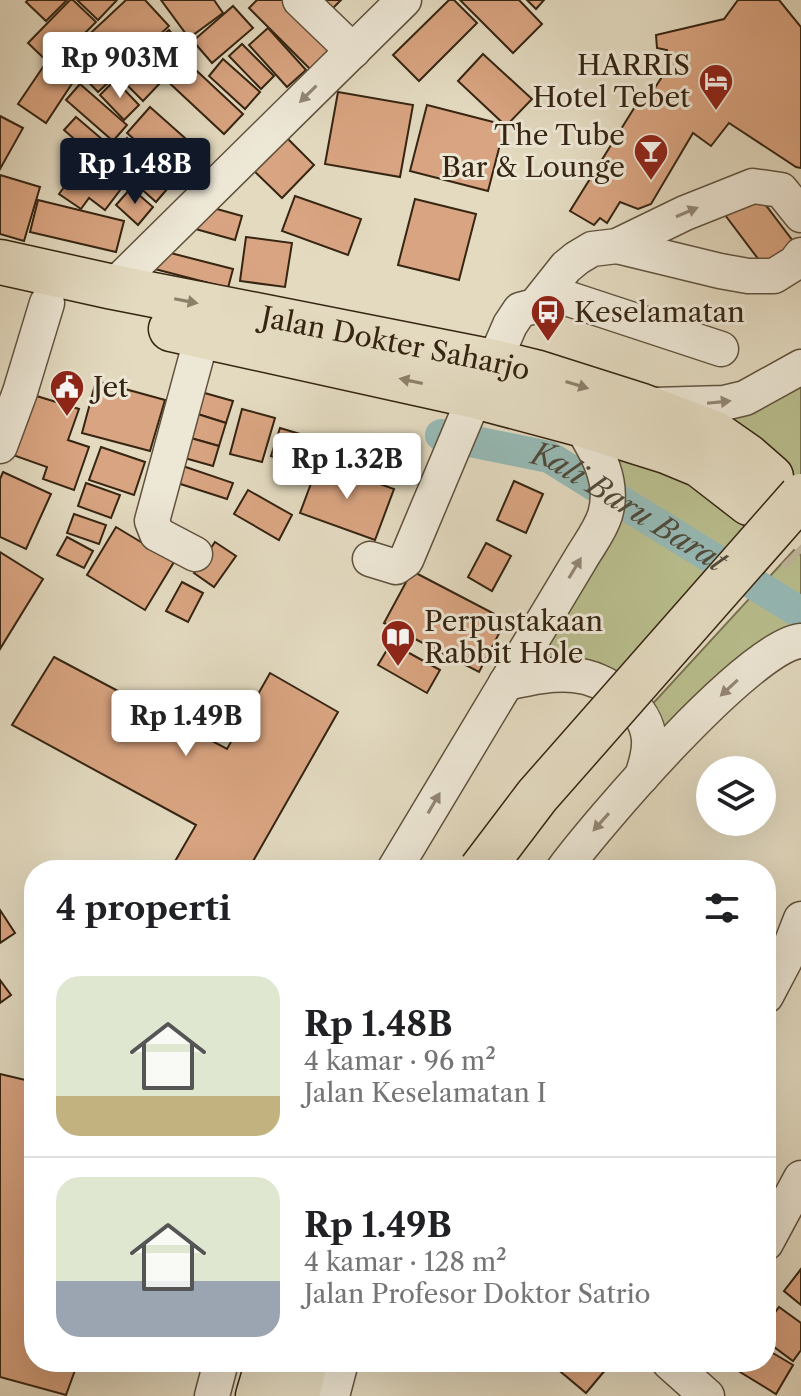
<!DOCTYPE html>
<html lang="id">
<head>
<meta charset="utf-8">
<style>
  body { margin:0; font-family:"Libre Caslon Text",serif; background:#f6f6f6; color:#202124; height:100vh; display:flex; flex-direction:column; font-size:30px; white-space:nowrap }
  * { box-sizing:border-box; margin:0 }
  p { font-size:26px; color:#757577 }
  .icon { flex:none; width:44px; height:44px; fill:none; stroke:currentColor; stroke-width:2; stroke-linecap:round; stroke-linejoin:round }
  .map { position:relative; flex:1; overflow:hidden }
  .drawer { position:absolute; left:24px; top:860px; width:752px; height:512px; display:flex; flex-direction:column; background:#fff; border-radius:32px; box-shadow:0 8px 32px #0002 }
  .drawer>* { flex:none }
  .buttons { position:absolute; left:696px; top:756px; display:grid; gap:16px }
  .buttons a { display:grid; place-items:center; width:80px; height:80px; border-radius:50%; background:#fff; box-shadow:0 8px 32px #0002; font-size:40px }
  .price { position:absolute; translate:-50% -68px; padding:0 18px; border-radius:8px; background:#fff; color:#222; font-size:26px; line-height:52px; filter:drop-shadow(0 2px 4px #0008) }
  .price::after { content:''; position:absolute; left:50%; top:48px; width:24px; height:18px; margin-left:-12px; background:inherit; clip-path:polygon(0 0,100% 0,50% 100%) }
  .price.on { background:#111827; color:#fff }
  ul { padding:0; list-style:none }
  li { display:flex; align-items:center; gap:24px; height:200px; padding:0 32px }
  li+li { border-top:2px solid #e0e0e0 }
  li span { display:grid; place-items:center; flex:none; width:224px; height:160px; border-radius:24px; color:#555 }
  li>.icon { margin-inline-start:auto }
  span .icon { width:96px; height:96px; fill:#fffc; stroke-width:1 }
  li b { font-size:34px }
  h2 { display:flex; justify-content:space-between; align-items:center; height:96px; padding:0 32px; font-size:34px }
  .map>svg:first-child { display:block }
  .green { fill:#b9be8e; stroke:#787250; stroke-width:2 }
  .lines { fill:none; stroke-linecap:round; stroke-linejoin:round }
  .canal { stroke:#96bab6; stroke-width:32 }
  .building { fill:#d9a481; stroke:#362512; stroke-width:2 }
  .major-tunnel { stroke:#c0b69d; stroke-width:44; stroke-dasharray:44 22; stroke-linecap:butt }
  .minor-casing { stroke:#61523e; stroke-width:37 }
  .major-casing { stroke:#362512; stroke-width:47 }
  .minor { stroke:#ede7d6; stroke-width:34 }
  .major { stroke:#e3dac0; stroke-width:44 }
  .major-bridge-casing { stroke:#362512; stroke-width:47; stroke-linecap:butt }
  .major-bridge { stroke:#e3dac0; stroke-width:44 }
  .oneway { fill:#928674 }
  .oneway2 { fill:#8c8069 }
  .labels { text-anchor:middle; stroke-width:6; stroke-linejoin:round; paint-order:stroke }
  .poi-label { font-size:28px; fill:#362512; stroke:#ede7d6; text-anchor:start }
  .street-label { font-size:28px; fill:#362512; stroke:#ede7d6 }
  .water-label { font-size:30px; font-style:italic; fill:#4e4a3b; stroke:#ede7d6 }
</style>
</head>
<body>
<div class="map">
<svg width="801" height="1396" viewBox="0 0 801 1396">
  <rect width="100%" height="100%" fill="#e3dac0"/>
  <filter id="stains"><feTurbulence type="fractalNoise" baseFrequency=".0025" numOctaves="4"/><feColorMatrix values="0 0 0 0 .2 0 0 0 0 .09 0 0 0 0 .02 0 0 0 .5 -.17"/></filter>
  <radialGradient id="worn" r=".72"><stop offset=".6" stop-color="#630" stop-opacity="0"/><stop offset="1" stop-color="#630" stop-opacity=".3"/></radialGradient>
  <!-- green -->
  <g class="green">
    <polygon points="801,367 801,490 747,456 724,403"/>
    <polygon points="580,424 774,527 623,698 506,683 598,529"/>
    <polygon points="794,550 801,555 801,641 642,776 635,723"/>
  </g>
  <g class="lines">
    <!-- canal -->
    <path class="canal" id="s1" d="M 441,435 L 549,457 L 801,613"/>
  </g>
  <!-- building -->
  <g class="building">
    <polygon points="28,0 67,0 46,21 26,2"/>
    <polygon points="70,0 73,0 96,22 52,66 28,43"/>
    <polygon points="77,0 117,0 98,20"/>
    <polygon points="126,0 145,0 169,26 98,92 65,57"/>
    <polygon points="161,0 214,0 223,13 189,38"/>
    <polygon points="257,0 297,0 342,45 314,73 249,8"/>
    <polygon points="313,0 341,0 327,14"/>
    <polygon points="449,0 454,0 477,23 419,81 393,55"/>
    <polygon points="460,0 519,0 542,24 513,53"/>
    <polygon points="527,0 544,0 536,9"/>
    <polygon points="738,0 779,0 801,27 801,168 796,167 729,123 711,146 693,133 651,204 638,209 620,202 607,223 600,218 594,225 570,211 641,97 647,100 669,66 667,50 657,48 656,35 724,19"/>
    <polygon points="233,6 253,28 212,63 193,41"/>
    <polygon points="268,28 306,70 287,87 249,45"/>
    <polygon points="169,30 186,51 161,72 144,51"/>
    <polygon points="242,44 274,76 261,89 229,56"/>
    <polygon points="483,54 532,99 506,126 458,81"/>
    <polygon points="140,57 163,80 143,101 120,78"/>
    <polygon points="183,58 243,114 224,134 164,78"/>
    <polygon points="223,59 260,92 245,109 209,76"/>
    <polygon points="45,64 73,82 46,123 18,104"/>
    <polygon points="115,80 139,105 124,120 100,95"/>
    <polygon points="80,84 127,125 113,141 66,100"/>
    <polygon points="338,92 413,105 400,177 325,164"/>
    <polygon points="427,105 505,125 488,191 410,171"/>
    <polygon points="150,107 203,154 180,180 127,133"/>
    <polygon points="0,116 23,128 0,169"/>
    <polygon points="76,117 110,146 98,160 64,130"/>
    <polygon points="282,133 314,165 282,198 249,166"/>
    <polygon points="127,138 174,181 156,202 108,159"/>
    <polygon points="86,158 104,171 107,166 127,181 105,210 89,198 81,209 59,194"/>
    <polygon points="0,175 40,187 24,241 0,234"/>
    <polygon points="752,187 799,249 768,272 722,211"/>
    <polygon points="131,188 153,207 138,225 116,205"/>
    <polygon points="295,196 361,219 348,255 282,231"/>
    <polygon points="415,199 476,214 459,280 398,265"/>
    <polygon points="38,200 124,221 116,252 30,232"/>
    <polygon points="199,204 242,216 235,240 192,228"/>
    <polygon points="246,237 292,243 285,287 240,281"/>
    <polygon points="155,249 233,269 228,288 151,268"/>
    <polygon points="96,381 165,400 150,451 82,433"/>
    <polygon points="194,390 233,401 226,423 188,411"/>
    <polygon points="30,394 79,409 68,440 89,447 74,490 43,479 47,467 10,454"/>
    <polygon points="242,409 275,418 262,462 230,454"/>
    <polygon points="188,411 226,423 219,446 180,435"/>
    <polygon points="280,428 310,437 300,465 271,456"/>
    <polygon points="180,435 219,446 213,466 174,455"/>
    <polygon points="101,447 145,462 134,495 89,480"/>
    <polygon points="171,462 233,483 227,499 165,479"/>
    <polygon points="319,462 394,489 375,540 300,513"/>
    <polygon points="3,472 51,494 26,549 0,537 0,479"/>
    <polygon points="514,481 543,494 526,533 497,520"/>
    <polygon points="86,483 120,495 111,518 78,506"/>
    <polygon points="248,490 292,515 279,540 234,514"/>
    <polygon points="74,514 106,525 99,544 67,533"/>
    <polygon points="116,527 174,562 145,610 87,575"/>
    <polygon points="67,537 93,551 84,568 57,555"/>
    <polygon points="215,542 236,556 214,587 194,573"/>
    <polygon points="486,543 511,556 492,591 468,577"/>
    <polygon points="0,552 43,579 0,649"/>
    <polygon points="412,571 506,620 479,672 384,623"/>
    <polygon points="182,582 203,593 188,622 166,611"/>
    <polygon points="391,643 440,670 427,693 378,665"/>
    <polygon points="54,657 227,749 270,673 338,712 248,870 170,870 196,825 12,725"/>
    <polygon points="0,910 15,933 0,943"/>
    <polygon points="0,980 11,995 0,1003"/>
    <polygon points="0,1074 34,1082 34,1362 78,1362 66,1395 0,1377"/>
    <polygon points="801,1269 801,1305 784,1291"/>
    <polygon points="779,1307 801,1323 801,1350 793,1361 766,1341 766,1325"/>
    <polygon points="766,1349 793,1365 776,1394 740,1372 746,1362 766,1362"/>
    <polygon points="549,1362 612,1362 586,1393"/>
  </g>
  <g class="lines">
    <!-- major-tunnel -->
    <polyline class="major-tunnel" points="749,503 801,553"/>
    <!-- minor casing -->
    <g class="minor-casing">
      <g id="minor">
        <polyline points="300,0 353,51"/>
        <polyline points="617,246 720,271 748,276 774,276 795,263 801,255"/>
        <polyline points="113,287 404,0"/>
        <polyline points="543,297 557,295 721,349"/>
        <polyline points="494,362 510,325 520,310 535,306 566,267 577,258 592,249 617,246 685,213 753,186 781,190 801,215"/>
        <polyline points="654,405 724,403 745,398 801,367"/>
        <polyline points="0,446 20,392 47,303"/>
        <polyline points="195,554 157,534 152,521 202,336"/>
        <polyline points="370,559 396,567 406,560 475,396"/>
        <path d="M 506,683 C 529,678 550,673 574,675 C 606,678 647,706 649,740 C 650,753 646,764 642,776"/>
        <path d="M 394,870 L 580,560 C 588,546 600,531 605,515 C 615,481 597,452 580,424"/>
        <path d="M 563,870 C 597,824 750,645 801,641"/>
        <polyline points="766,996 785,960 801,919"/>
        <polyline points="766,1243 801,1178"/>
        <polyline points="669,1362 707,1396"/>
        <polyline points="212,1396 221,1362"/>
        <polyline points="332,1396 341,1362"/>
      </g>
    </g>
    <!-- major casing -->
    <g class="major-casing">
      <g id="major">
        <path id="s2" d="M 0,262 L 113,287 L 494,362 L 535,372 L 642,406 L 714,433 L 747,456 L 771,477"/>
        <polyline points="171,329 475,396 580,424 666,451 700,465 749,503"/>
        <polyline points="258,1396 268,1362"/>
        <polyline points="297,1396 305,1362"/>
      </g>
    </g>
    <!-- minor -->
    <use href="#minor" class="minor"/>
    <!-- major -->
    <use href="#major" class="major"/>
    <!-- major-bridge casing -->
    <g class="major-bridge-casing">
      <polyline id="major-bridge" points="481,870 537,796 801,496"/>
    </g>
    <!-- major-bridge -->
    <use href="#major-bridge" class="major-bridge"/>
  </g>
  <!-- one-way arrows -->
  <defs><path id="oneway-solid" d="M-6-.8H1V-3.2L6.5 0L1 3.2V.8H-6Z" transform="scale(2)"/></defs>
  <g class="oneway">
    <use href="#oneway-solid" transform="translate(308 94) rotate(135)"/>
    <use href="#oneway-solid" transform="translate(687 212) rotate(-23)"/>
    <use href="#oneway-solid" transform="translate(719 402) rotate(-6)"/>
    <use href="#oneway-solid" transform="translate(575 568) rotate(-59)"/>
    <use href="#oneway-solid" transform="translate(729 688) rotate(137)"/>
    <use href="#oneway-solid" transform="translate(434 803) rotate(-60)"/>
    <use href="#oneway-solid" transform="translate(601 822) rotate(132)"/>
  </g>
  <g class="oneway2">
    <use href="#oneway-solid" transform="translate(186 301) rotate(11)"/>
    <use href="#oneway-solid" transform="translate(411 381) rotate(-168)"/>
    <use href="#oneway-solid" transform="translate(577 385) rotate(17)"/>
  </g>
  <!-- icons -->
  <defs>
    <g id="hotel-pin" transform="scale(1.8)"><path d="M0 17L-7.5 6A9.5 9.5 0 1 1 7.5 6Z" fill="#8f2418" stroke="#ede7d6"/><path d="M-6-4.5h1.5V1H6V5H4.5V3h-9V5H-6ZM-4 0a1.8 1.8 0 1 1 3.6 0ZM.5 0V-2.5h3Q6-2.5 6 0Z" fill="#fff"/></g>
    <g id="bar-pin" transform="scale(1.8)"><path d="M0 17L-7.5 6A9.5 9.5 0 1 1 7.5 6Z" fill="#8f2418" stroke="#ede7d6"/><path d="M-6-5H6L.8 .8V4.5H3.5V6h-7V4.5H-.8V.8Z" fill="#fff"/></g>
    <g id="bus-pin" transform="scale(1.8)"><path d="M0 17L-7.5 6A9.5 9.5 0 1 1 7.5 6Z" fill="#8f2418" stroke="#ede7d6"/><path d="M-5-6H5V4H4V6H2V4H-2V6H-4V4H-5ZM-3.5-4V0h7V-4ZM-3.5 1.2v1.5H-2V1.2ZM2 1.2v1.5H3.5V1.2Z" fill="#fff"/></g>
    <g id="civic-pin" transform="scale(1.8)"><path d="M0 17L-7.5 6A9.5 9.5 0 1 1 7.5 6Z" fill="#8f2418" stroke="#ede7d6"/><path d="M-.6-6.5H3V-4.5H.6V-3L4-1V1h2V6H-6V1h2V-1L-.6-3ZM-1.2 2.5V6h2.4V2.5Z" fill="#fff"/></g>
    <g id="library-pin" transform="scale(1.8)"><path d="M0 17L-7.5 6A9.5 9.5 0 1 1 7.5 6Z" fill="#8f2418" stroke="#ede7d6"/><path d="M-6-4Q-3-5.5-.7-3.5V5Q-3 3-6 4ZM6-4Q3-5.5 .7-3.5V5Q3 3 6 4Z" fill="#fff"/></g>
  </defs>
  <g fill-rule="evenodd">
    <use href="#hotel-pin" x="716" y="81"/>
    <use href="#bar-pin" x="651" y="151"/>
    <use href="#bus-pin" x="548" y="312"/>
    <use href="#civic-pin" x="67" y="387"/>
    <use href="#library-pin" x="398" y="637"/>
  </g>
  <g class="labels">
    <!-- poi labels -->
    <g class="poi-label">
      <text x="690" y="75" text-anchor="end">HARRIS<tspan x="690" dy="32">Hotel Tebet</tspan></text>
      <text x="625" y="145" text-anchor="end">The Tube<tspan x="625" dy="32">Bar &amp; Lounge</tspan></text>
      <text x="574" y="322">Keselamatan</text>
      <text x="93" y="397">Jet</text>
      <text x="424" y="631">Perpustakaan<tspan x="424" dy="32">Rabbit Hole</tspan></text>
    </g>
    <!-- street labels -->
    <g class="street-label">
      <text dy="10" stroke="none"><textPath href="#s2" startOffset="404">Jalan Dokter Saharjo</textPath></text>
    </g>
    <!-- water labels -->
    <g class="water-label">
      <text dy="10" stroke="none"><textPath href="#s1" startOffset="204">Kali Baru Barat</textPath></text>
    </g>
  </g>
  <rect width="100%" height="100%" filter="url(#stains)"/>
  <rect width="100%" height="100%" fill="url(#worn)"/>
</svg>
<div class="buttons">
<a><svg class="icon" aria-label="layers" viewBox="0 0 24 24"><path d="M12 4l9 5-9 5-9-5zM3 14l9 5 9-5"/></svg></a>
</div>
<b class="price" style="left:120px;top:100px">Rp 903M</b>
<b class="price on" style="left:135px;top:206px">Rp 1.48B</b>
<b class="price" style="left:347px;top:501px">Rp 1.32B</b>
<b class="price" style="left:186px;top:758px">Rp 1.49B</b>
<section class="drawer">
<h2>4 properti<svg class="icon" aria-label="filters" viewBox="0 0 24 24"><path d="M4 7h16M4 17h16"/><circle cx="9" cy="7" r="2"/><circle cx="15" cy="17" r="2"/></svg></h2>
<ul>
<li><span style="background:linear-gradient(#dfe7d0 75%,#c2b280 0)"><svg class="icon" aria-label="home" viewBox="0 0 24 24"><path d="M3 11l9-7 9 7M6 9v11h12V9"/></svg></span><div><b>Rp 1.48B</b><p>4 kamar · 96 m²</p><p>Jalan Keselamatan I</p></div></li>
<li><span style="background:linear-gradient(#dfe7d0 65%,#9aa5b1 0)"><svg class="icon" aria-label="home" viewBox="0 0 24 24"><path d="M3 11l9-7 9 7M6 9v11h12V9"/></svg></span><div><b>Rp 1.49B</b><p>4 kamar · 128 m²</p><p>Jalan Profesor Doktor Satrio</p></div></li>
</ul>
</section>
</div>
</body>
</html>
